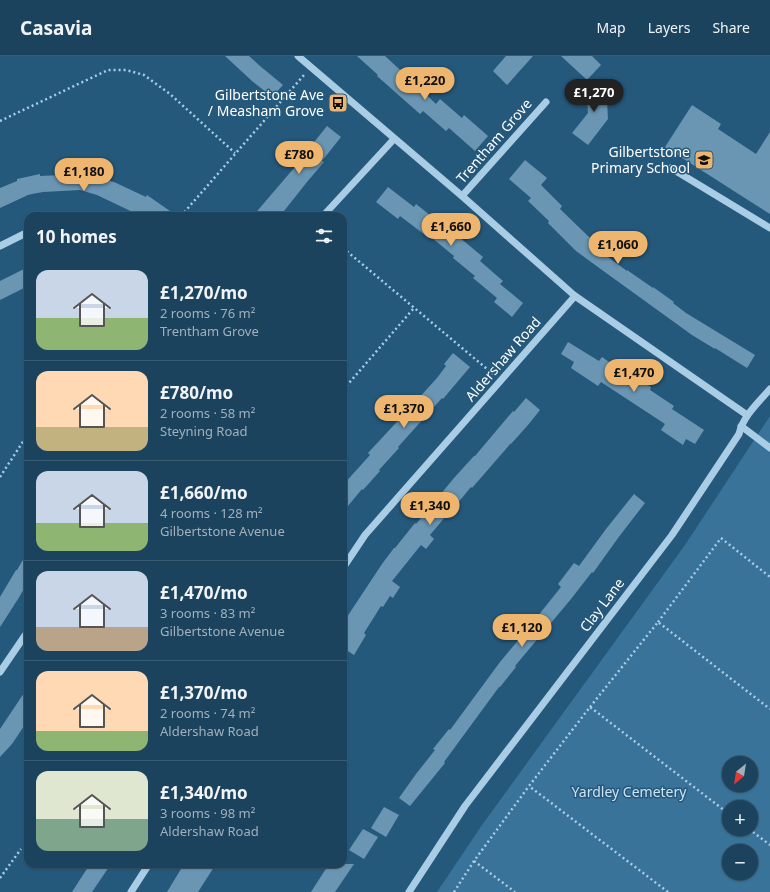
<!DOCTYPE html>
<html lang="en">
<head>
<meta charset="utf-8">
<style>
  body { margin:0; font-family:"Noto Sans",sans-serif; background:#294e66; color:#f1f3f6; height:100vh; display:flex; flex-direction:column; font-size:15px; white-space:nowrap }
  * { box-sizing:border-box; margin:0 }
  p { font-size:13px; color:#a0b0bc }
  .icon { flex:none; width:22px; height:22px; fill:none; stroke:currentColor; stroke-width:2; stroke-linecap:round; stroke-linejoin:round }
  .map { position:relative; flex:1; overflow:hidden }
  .details { position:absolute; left:24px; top:156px; width:323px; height:656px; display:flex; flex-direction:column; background:#1c435d; border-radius:12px; box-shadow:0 1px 3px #0004,0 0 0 1px #3a5c72 }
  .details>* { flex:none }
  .needle { width:26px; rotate:210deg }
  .tools { position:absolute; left:722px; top:700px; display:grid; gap:8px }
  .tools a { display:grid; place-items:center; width:36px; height:36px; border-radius:50%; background:#1c435d; box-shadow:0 1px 3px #0004,0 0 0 1px #3a5c72; font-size:20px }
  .price { position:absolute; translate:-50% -34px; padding:0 9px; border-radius:14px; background:#eeb56e; color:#111; font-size:13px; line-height:26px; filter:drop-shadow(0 1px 2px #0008) }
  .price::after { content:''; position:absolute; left:50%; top:24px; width:12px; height:9px; margin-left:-6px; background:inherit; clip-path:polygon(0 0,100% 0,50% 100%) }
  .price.current { background:#222; color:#fff }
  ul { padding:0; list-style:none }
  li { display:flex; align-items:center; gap:12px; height:100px; padding:0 12px }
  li+li { border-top:1px solid #3a5c72 }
  li span { display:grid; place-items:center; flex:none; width:112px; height:80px; border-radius:12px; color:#555 }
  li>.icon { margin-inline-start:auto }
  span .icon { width:48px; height:48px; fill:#fffc; stroke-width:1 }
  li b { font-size:17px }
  h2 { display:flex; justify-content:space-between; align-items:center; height:48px; padding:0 12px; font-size:17px }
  header { display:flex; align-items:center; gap:24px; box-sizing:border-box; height:56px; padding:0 20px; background:#1c435d; border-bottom:1px solid #3a5c72 }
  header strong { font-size:19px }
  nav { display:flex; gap:22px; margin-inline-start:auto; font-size:14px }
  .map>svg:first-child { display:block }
  .green { fill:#397399; fill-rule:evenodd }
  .building { fill:#6a96b3 }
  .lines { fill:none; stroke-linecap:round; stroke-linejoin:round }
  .path { stroke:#a9cde5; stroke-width:2.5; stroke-dasharray:2 3; stroke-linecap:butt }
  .minor { stroke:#a9cde5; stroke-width:7 }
  .labels { text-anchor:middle; stroke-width:3; stroke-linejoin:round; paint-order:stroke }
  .poi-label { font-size:14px; fill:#fff; stroke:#25597c; text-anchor:end }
  .street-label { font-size:14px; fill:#fff; stroke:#25597c }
  .park-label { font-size:14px; fill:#cce4f4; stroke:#25597c }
</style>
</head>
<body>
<header>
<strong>Casavia</strong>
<nav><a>Map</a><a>Layers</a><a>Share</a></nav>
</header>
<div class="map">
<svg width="770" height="836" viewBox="0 0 770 836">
  <rect width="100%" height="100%" fill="#25597c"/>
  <!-- green -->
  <path class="green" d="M 770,360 L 770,836 L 437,836 L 482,769 L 685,489 ZM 729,707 L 751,707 L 751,729 L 729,729 ZM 729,751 L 751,751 L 751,773 L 729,773 ZM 729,795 L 751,795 L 751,817 L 729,817 Z"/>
  <!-- building -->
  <g class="building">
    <polygon points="225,0 249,0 260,10 283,29 272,41 252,25"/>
    <polygon points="357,0 385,0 410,23 436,48 440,43 462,62 464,59 488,80 475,95 449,72 446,75 423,55 420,58 377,20 378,19"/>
    <polygon points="506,0 533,0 507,29 493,15"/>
    <polygon points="561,0 592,0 601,9 587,24"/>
    <polygon points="606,27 608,63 588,89 572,77 588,57 586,28"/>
    <polygon points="692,49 721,68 718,73 756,98 770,76 770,158 665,91"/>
    <polygon points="327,70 341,81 322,105 324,106 307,126 280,160 253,160 312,91 311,90"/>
    <polygon points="525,104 547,122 541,129 562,150 560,153 588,180 604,192 601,196 627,215 627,214 653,232 653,231 674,246 673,247 686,257 755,299 747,312 715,292 715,293 692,279 602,214 576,195 548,167 549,165 528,145 531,142 509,123"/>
    <polygon points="40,118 40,120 85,118 114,126 146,141 147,139 177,160 141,160 97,139 80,134 43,136 32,138 28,139 0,152 0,132 17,125 17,123"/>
    <polygon points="388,131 414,151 416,148 440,167 441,166 483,201 480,205 503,225 500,228 523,247 512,261 494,246 497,242 473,222 475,220 453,202 454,200 426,177 425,179 400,160 398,163 376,146"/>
    <polygon points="28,211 28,230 0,244 0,225"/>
    <polygon points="568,286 599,305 602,301 626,318 628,316 651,331 650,334 674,350 672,353 704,374 695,388 686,383 683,389 661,374 665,368 601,326 598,330 571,312 574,306 561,298"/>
    <polygon points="453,297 470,311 443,343 442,342 398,391 399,392 379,414 380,415 363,434 362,433 343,456 343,429 370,399 368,397 406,356 437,322 446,310 444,308"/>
    <polygon points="526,342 540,354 528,369 511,388 511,387 472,432 471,431 452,454 451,454 430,479 434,483 426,493 421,489 392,525 400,531 393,542 390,540 383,551 381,550 364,577 366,579 354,599 343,592 343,567 382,508 394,492 395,492 415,467 416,468 454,422 474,400 475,400 513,355 514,356"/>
    <polygon points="634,438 645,447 618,482 593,517 592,516 571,543 515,610 516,611 500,631 499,631 444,706 445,707 410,750 399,742 416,718 435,694 433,693 449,673 450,674 500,606 525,576 561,531 558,528 574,507 579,510 606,473"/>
    <polygon points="28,495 28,526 18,543 0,571 0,541 16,514 17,514"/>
    <polygon points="28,631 28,664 12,688 0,701 0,673"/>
    <polygon points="384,751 399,759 386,781 371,772"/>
    <polygon points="363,773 378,781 364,803 349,794"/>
    <polygon points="90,808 111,808 92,836 72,836"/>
    <polygon points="184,808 216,808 198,836 167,836"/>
    <polygon points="329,808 354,808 335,836 311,836"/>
  </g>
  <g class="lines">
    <!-- path -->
    <g class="path">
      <polyline points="0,65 108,14 126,14 144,19 170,38 235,97"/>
      <polyline points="181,160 304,19"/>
      <polyline points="343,192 493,318"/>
      <polyline points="343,334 414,252"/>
      <polyline points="0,421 28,378"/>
      <polyline points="658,566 721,482 770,521"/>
      <polyline points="590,651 658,566 770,653"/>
      <polyline points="749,773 770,789"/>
      <polyline points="474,805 515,836"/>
      <polyline points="0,822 21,793"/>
      <polyline points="454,836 474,805 529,730"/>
      <polyline points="668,836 529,730 590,651 729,758"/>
    </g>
    <!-- minor -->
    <g class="minor">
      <polyline points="298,0 462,140 575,240 747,359"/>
      <polyline points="671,112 770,172"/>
      <polyline points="462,140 546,46"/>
      <polyline points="323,160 394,83"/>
      <polyline points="0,190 28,176"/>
      <polyline points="741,370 770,392"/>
      <polyline points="343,512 365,479 575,240"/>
      <polyline points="0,616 28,575"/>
      <polyline points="131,836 149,808"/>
      <path d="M 409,836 L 465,750 L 672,479 L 739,378 C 743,360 758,347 770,333"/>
    </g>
  </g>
  <!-- icons -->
  <defs>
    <g id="bus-square" transform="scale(1)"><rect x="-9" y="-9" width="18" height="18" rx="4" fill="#eeb56e" stroke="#25597c"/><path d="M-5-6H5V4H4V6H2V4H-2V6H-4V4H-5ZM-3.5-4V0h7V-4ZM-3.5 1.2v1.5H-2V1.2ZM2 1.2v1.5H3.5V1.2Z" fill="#111"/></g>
    <g id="school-square" transform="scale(1)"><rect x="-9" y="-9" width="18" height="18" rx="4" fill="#eeb56e" stroke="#25597c"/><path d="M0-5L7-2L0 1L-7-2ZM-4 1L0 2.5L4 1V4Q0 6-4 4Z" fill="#111"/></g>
  </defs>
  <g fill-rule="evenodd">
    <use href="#bus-square" x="338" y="47"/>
    <use href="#school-square" x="704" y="104"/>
  </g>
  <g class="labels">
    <!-- poi labels -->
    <g class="poi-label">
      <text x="324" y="44">Gilbertstone Ave<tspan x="324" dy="16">/ Measham Grove</tspan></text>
      <text x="690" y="101">Gilbertstone<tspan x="690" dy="16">Primary School</tspan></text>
    </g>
    <!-- street labels -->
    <g class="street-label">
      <text transform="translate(494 85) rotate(-49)" y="5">Trentham Grove</text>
      <text transform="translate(503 303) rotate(-49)" y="5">Aldershaw Road</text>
      <text transform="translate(602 549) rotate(-53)" y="5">Clay Lane</text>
    </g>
    <!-- park labels -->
    <g class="park-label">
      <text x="629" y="741">Yardley Cemetery</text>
    </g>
  </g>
</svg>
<div class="tools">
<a><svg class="needle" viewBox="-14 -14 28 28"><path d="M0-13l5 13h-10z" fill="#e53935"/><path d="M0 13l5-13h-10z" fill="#a0b0bc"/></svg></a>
<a>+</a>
<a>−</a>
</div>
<b class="price" style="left:425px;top:45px">£1,220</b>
<b class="price current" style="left:594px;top:57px">£1,270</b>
<b class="price" style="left:299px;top:119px">£780</b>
<b class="price" style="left:84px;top:136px">£1,180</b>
<b class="price" style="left:451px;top:191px">£1,660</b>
<b class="price" style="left:618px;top:209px">£1,060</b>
<b class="price" style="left:634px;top:337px">£1,470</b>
<b class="price" style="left:404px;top:373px">£1,370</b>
<b class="price" style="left:430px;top:470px">£1,340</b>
<b class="price" style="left:522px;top:592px">£1,120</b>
<section class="details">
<h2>10 homes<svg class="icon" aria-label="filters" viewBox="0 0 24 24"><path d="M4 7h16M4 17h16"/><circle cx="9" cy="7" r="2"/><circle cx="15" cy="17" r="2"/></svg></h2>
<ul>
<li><span style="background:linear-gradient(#c9d6e8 60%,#8fb573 0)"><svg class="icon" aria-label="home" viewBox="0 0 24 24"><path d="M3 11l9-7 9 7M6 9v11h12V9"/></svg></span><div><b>£1,270/mo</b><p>2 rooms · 76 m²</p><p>Trentham Grove</p></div></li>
<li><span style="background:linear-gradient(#ffd9b3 70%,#c2b280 0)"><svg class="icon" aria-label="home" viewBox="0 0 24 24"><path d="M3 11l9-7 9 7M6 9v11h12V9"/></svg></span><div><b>£780/mo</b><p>2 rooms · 58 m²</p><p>Steyning Road</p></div></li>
<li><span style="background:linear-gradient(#c9d6e8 65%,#8fb573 0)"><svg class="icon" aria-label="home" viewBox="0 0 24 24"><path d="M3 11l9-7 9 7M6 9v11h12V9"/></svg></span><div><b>£1,660/mo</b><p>4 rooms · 128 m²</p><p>Gilbertstone Avenue</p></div></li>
<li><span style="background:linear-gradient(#c9d6e8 70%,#b9a48a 0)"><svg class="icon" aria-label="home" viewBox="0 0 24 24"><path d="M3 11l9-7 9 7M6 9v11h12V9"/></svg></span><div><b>£1,470/mo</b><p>3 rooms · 83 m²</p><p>Gilbertstone Avenue</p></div></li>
<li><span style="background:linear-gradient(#ffd9b3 75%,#8fb573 0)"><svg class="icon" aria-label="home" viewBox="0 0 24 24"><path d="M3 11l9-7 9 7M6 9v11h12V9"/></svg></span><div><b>£1,370/mo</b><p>2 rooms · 74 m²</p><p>Aldershaw Road</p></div></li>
<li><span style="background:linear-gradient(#dfe7d0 60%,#7fa58c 0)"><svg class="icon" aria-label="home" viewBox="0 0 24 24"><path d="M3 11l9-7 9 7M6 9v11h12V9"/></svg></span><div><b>£1,340/mo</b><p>3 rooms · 98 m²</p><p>Aldershaw Road</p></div></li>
</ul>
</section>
</div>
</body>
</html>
